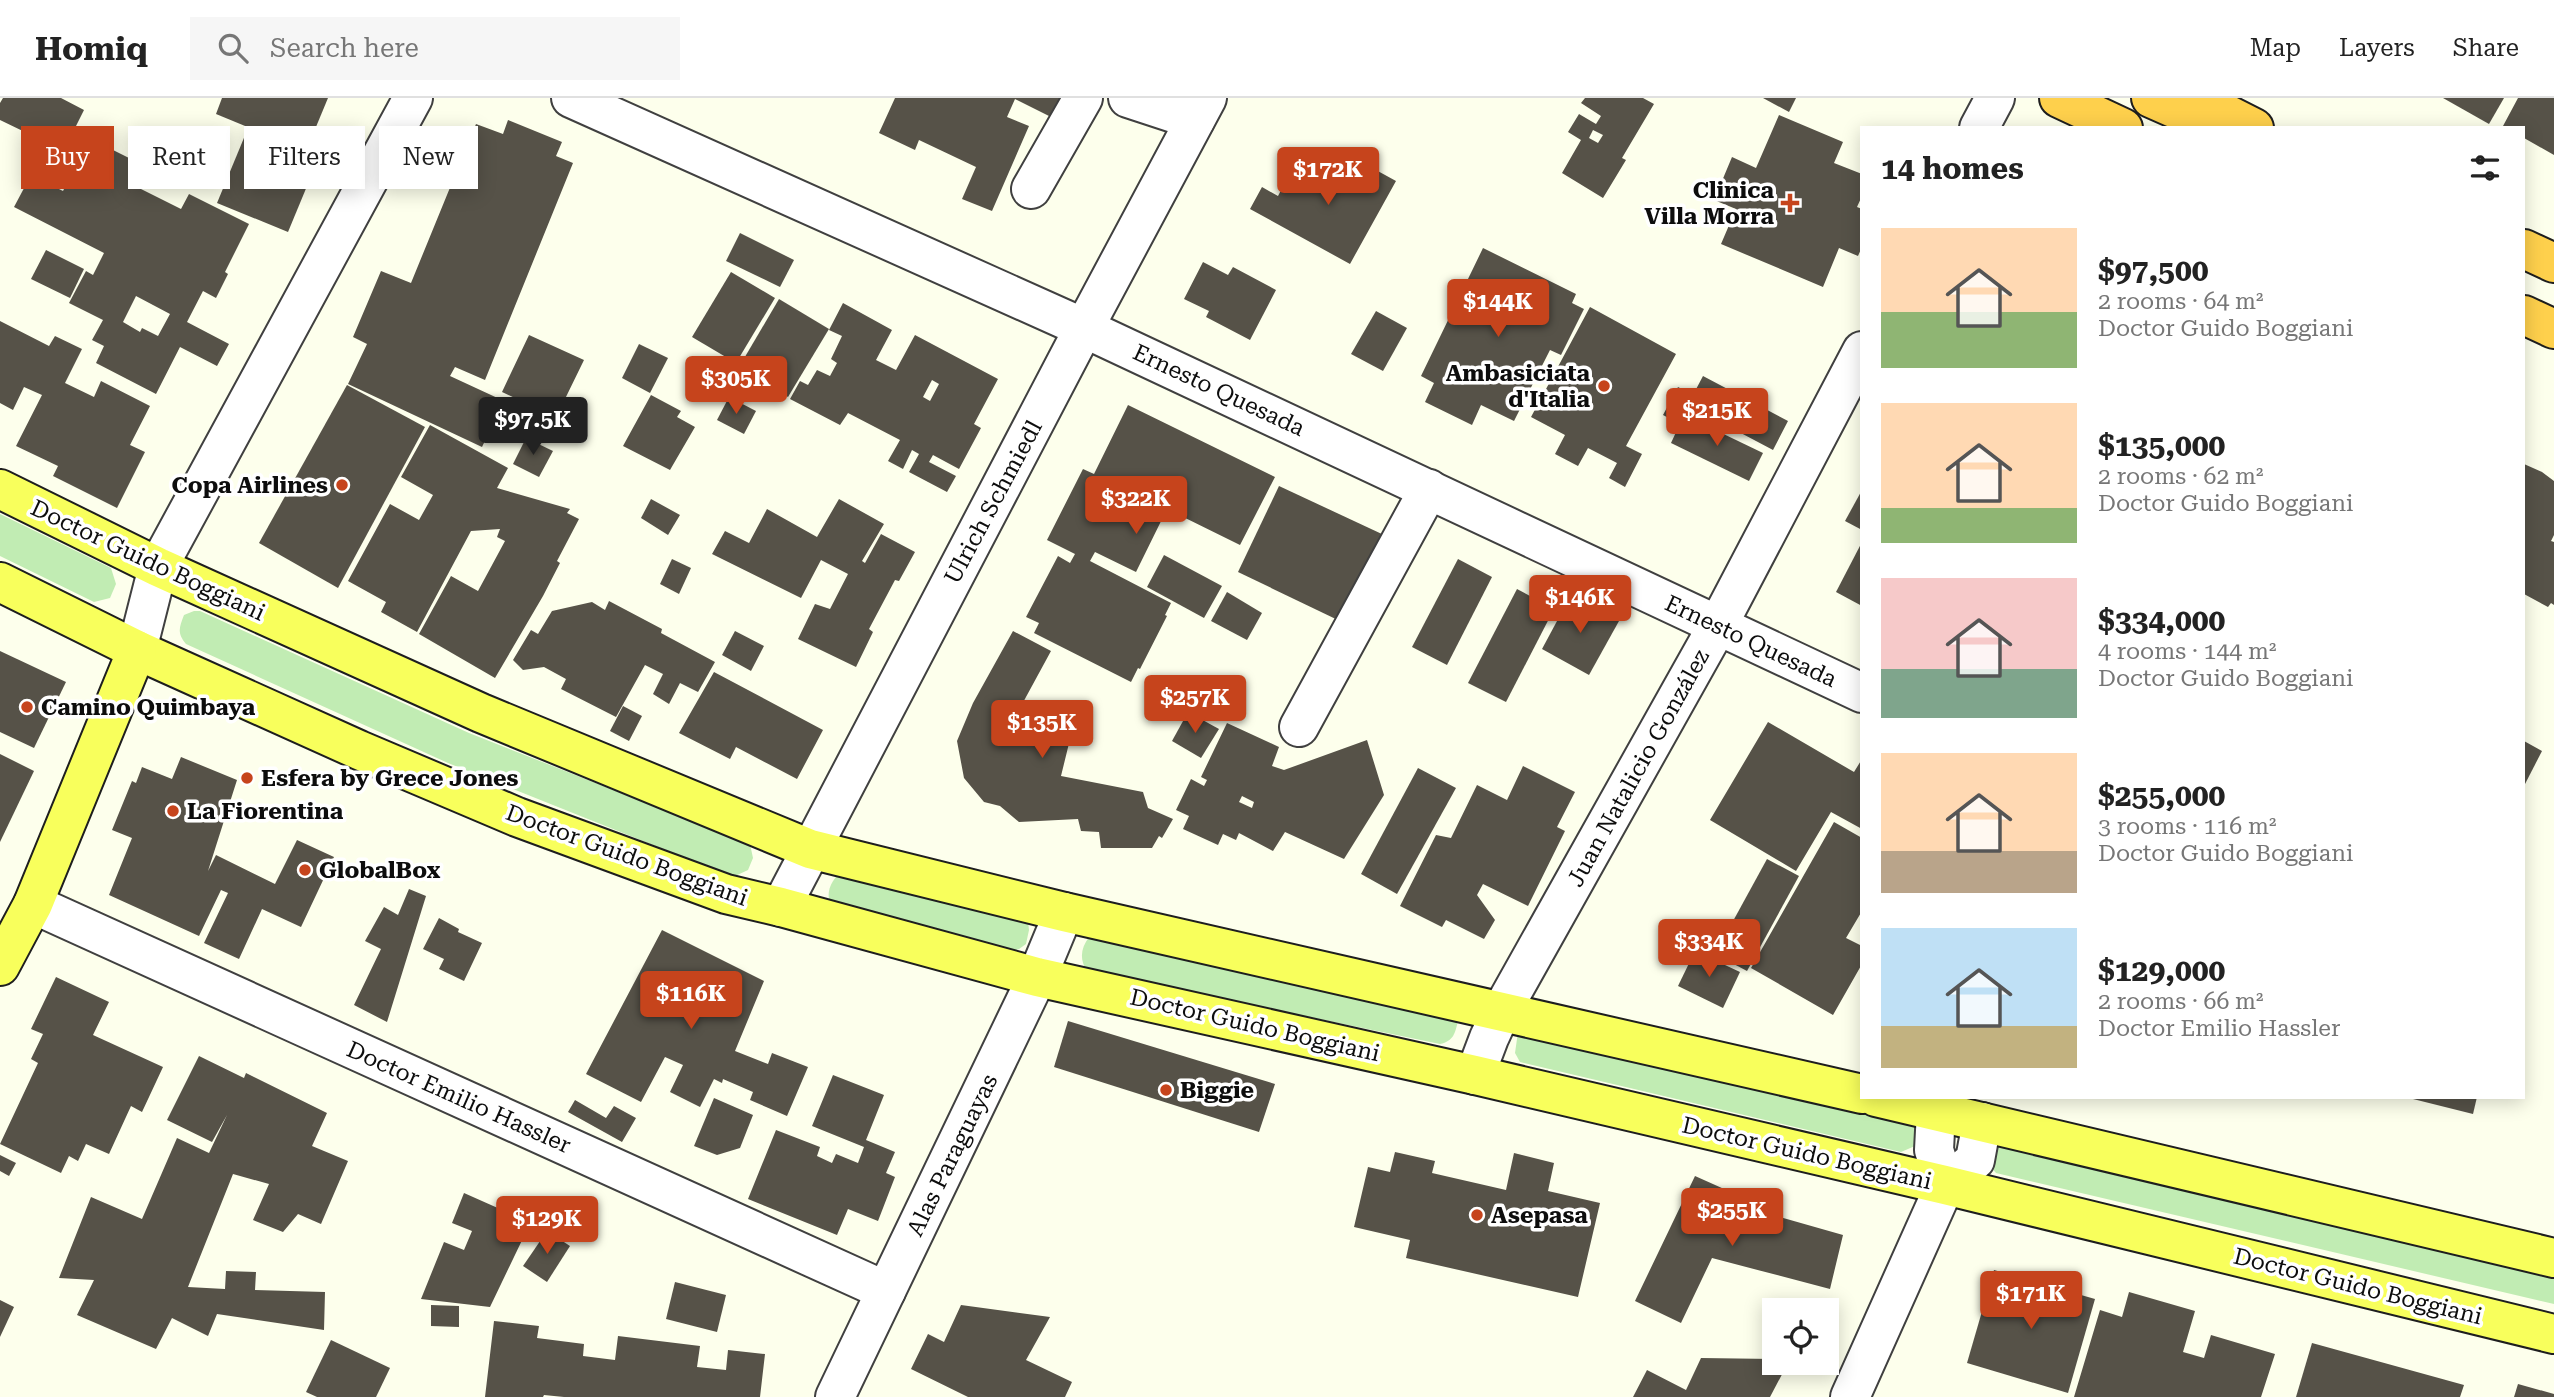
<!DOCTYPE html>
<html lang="en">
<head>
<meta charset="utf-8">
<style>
  body { margin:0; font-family:"Roboto Serif",serif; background:#f6f6f6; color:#222; height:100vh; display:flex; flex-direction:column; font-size:26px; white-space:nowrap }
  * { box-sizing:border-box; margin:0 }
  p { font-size:23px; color:#767676 }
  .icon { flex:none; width:38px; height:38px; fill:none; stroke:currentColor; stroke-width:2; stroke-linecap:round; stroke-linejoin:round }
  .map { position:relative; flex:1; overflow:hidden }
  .panel { position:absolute; left:1860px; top:28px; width:665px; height:973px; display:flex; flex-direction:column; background:#fff; border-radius:0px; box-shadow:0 4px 18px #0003 }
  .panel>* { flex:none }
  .banner { position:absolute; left:21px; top:28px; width:665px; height:63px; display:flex; gap:14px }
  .buttons { position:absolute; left:1762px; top:1200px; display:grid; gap:14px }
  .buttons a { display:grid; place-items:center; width:77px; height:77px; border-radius:0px; background:#fff; box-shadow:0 4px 18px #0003; font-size:35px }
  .price { position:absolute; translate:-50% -60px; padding:0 16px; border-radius:7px; background:#c6441c; color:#fff; font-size:23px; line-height:46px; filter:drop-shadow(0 2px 4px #0008) }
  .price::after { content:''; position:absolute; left:50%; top:42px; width:21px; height:16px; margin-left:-10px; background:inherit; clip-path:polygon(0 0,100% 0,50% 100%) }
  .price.active { background:#222; color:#fff }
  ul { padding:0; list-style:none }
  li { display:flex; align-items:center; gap:21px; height:175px; padding:0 21px }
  li span { display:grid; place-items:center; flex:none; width:196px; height:140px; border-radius:0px; color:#555 }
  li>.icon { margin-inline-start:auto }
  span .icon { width:84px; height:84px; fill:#fffc; stroke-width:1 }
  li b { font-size:30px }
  h2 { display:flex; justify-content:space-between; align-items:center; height:84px; padding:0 21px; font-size:30px }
  .pill { padding:0 24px; border-radius:0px; background:#fff; box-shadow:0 4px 18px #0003; font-size:24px; line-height:63px }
  .pill.active { background:#c6441c; color:#fff }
  header { display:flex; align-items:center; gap:42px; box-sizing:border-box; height:98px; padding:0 35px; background:#fff; border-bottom:2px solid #e0e0e0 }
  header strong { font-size:33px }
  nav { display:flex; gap:38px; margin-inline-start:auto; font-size:24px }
  .search { width:490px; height:63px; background:#f6f6f6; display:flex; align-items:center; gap:18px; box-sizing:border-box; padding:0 24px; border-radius:0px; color:#767676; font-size:26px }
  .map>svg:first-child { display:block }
  .green { fill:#c1ecb3 }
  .building { fill:#565248; fill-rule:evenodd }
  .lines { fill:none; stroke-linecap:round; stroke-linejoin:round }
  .minor-casing { stroke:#404040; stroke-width:42 }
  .major-casing { stroke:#1e1e1e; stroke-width:42 }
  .highway-casing { stroke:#1e1e1e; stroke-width:42 }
  .minor { stroke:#fff; stroke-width:38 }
  .major { stroke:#f8ff5c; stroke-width:38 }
  .highway { stroke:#fed04c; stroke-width:38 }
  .poi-dot { fill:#c6441c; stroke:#fff; stroke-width:2.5 }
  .labels { text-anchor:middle; stroke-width:7; stroke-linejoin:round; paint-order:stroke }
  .poi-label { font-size:23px; font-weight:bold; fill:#0d0d0d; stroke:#fff; text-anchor:start }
  .street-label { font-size:23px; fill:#0d0d0d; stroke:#fff }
</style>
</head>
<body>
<header>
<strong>Homiq</strong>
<div class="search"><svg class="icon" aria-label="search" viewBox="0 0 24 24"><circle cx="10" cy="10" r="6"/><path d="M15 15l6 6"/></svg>Search here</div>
<nav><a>Map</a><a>Layers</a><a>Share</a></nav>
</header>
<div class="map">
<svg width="2554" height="1299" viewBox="0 0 2554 1299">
  <rect width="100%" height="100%" fill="#fdffec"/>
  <!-- green -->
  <g class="green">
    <polygon points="0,416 111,470 116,486 110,500 94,504 0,458"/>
    <path d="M 194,513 L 200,513 L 469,635 L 750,746 L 753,760 L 748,772 L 733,779 L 448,665 L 186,546 C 177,535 179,530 184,517 Z"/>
    <path d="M 848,777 L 1028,823 L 1029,832 L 1026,846 L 1019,851 L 1011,853 L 830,806 C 827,795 829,788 836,779 Z"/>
    <path d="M 1089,839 L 1458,923 C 1455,935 1454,943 1440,946 L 1087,873 C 1079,861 1081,850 1089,839 Z"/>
    <polygon points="1518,934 1911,1020 1918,1032 1915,1048 1901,1054 1520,964 1515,955"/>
    <polygon points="1995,1042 2554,1170 2554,1206 1996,1075 1991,1069"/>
  </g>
  <!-- building -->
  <g class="building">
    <polygon points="3,0 61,0 84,12 73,34 69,32 58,50 0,22 0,5"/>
    <polygon points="222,0 328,0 306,53 216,16"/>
    <polygon points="895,0 1061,0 1051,19 1015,1 1007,19 1029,28 992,113 962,101 976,69 919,42 915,52 879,35"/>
    <path d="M 1585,0 L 1643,0 L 1654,6 L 1622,60 L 1626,62 L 1603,100 L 1562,75 L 1581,42 L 1568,34 L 1579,16 L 1596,26 L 1601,18 L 1581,5 ZM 1593,32 L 1603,37 L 1598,45 L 1589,40 Z"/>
    <polygon points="1763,0 1796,0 1789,14"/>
    <polygon points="2443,0 2504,0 2489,26"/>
    <polygon points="2518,0 2554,0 2554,57 2524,40 2524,30 2503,28"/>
    <polygon points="1779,17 1843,44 1834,65 1862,76 1862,98 1857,109 1862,111 1862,149 1858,158 1839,150 1823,189 1721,146 1736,111 1714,102 1732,59 1756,70"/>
    <polygon points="508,22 562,44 556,58 573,65 485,282 455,269 450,278 504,303 482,349 348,286 367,246 353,239 381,173 411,185 476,26 503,36"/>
    <polygon points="246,35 317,64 288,134 217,105"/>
    <path d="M 89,40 L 147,69 L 137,89 L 181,111 L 189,96 L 249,126 L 225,174 L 228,176 L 216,200 L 203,193 L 187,224 L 229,246 L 217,268 L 180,249 L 156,296 L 96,265 L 104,248 L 92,242 L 103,222 L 69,205 L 86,173 L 93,177 L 104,155 L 14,109 L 31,77 L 63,93 ZM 136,198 L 170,216 L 158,238 L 142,230 L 140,234 L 123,224 Z"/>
    <polygon points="1354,60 1396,83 1350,166 1250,111 1262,89 1278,98 1295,66 1337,89"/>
    <polygon points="740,135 794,162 780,189 726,163"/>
    <polygon points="1483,150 1576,196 1572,205 1584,211 1561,257 1550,252 1514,323 1481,307 1472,327 1425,304 1434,285 1421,278"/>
    <polygon points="46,152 84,171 70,200 31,181"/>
    <polygon points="1203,164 1228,177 1233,169 1276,192 1250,242 1206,219 1209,213 1184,201"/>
    <polygon points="731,174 775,200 736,265 692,239"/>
    <polygon points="779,201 829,231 788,299 739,269"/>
    <path d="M 843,205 L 892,232 L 876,262 L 896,272 L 915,237 L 998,281 L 974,326 L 981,330 L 959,371 L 933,357 L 929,364 L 956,378 L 947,394 L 909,374 L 919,356 L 912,352 L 903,371 L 888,363 L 900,342 L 848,315 L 840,327 L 790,301 L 800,283 L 808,287 L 817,272 L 830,278 L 837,265 L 831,261 L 842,238 L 829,232 ZM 932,282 L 939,286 L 930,303 L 923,299 Z"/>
    <polygon points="1590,209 1676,256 1626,348 1642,356 1625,389 1609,380 1617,365 1588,350 1578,368 1555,356 1565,337 1531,319"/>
    <polygon points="1376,213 1407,230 1383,273 1351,256"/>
    <polygon points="0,223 49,248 55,238 82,251 65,285 94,299 101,283 150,308 130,347 145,354 117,410 53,378 58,368 16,348 42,297 24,289 13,312 0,305"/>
    <polygon points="529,237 584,262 564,303 569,305 561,322 502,294"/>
    <polygon points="639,246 668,260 650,295 622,280"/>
    <polygon points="1703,278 1788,323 1773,352 1688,307 1678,325 1663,317 1678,289 1693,297"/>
    <polygon points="347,287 425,329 338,490 259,445"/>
    <polygon points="651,297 681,313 677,319 695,329 670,372 623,348"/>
    <polygon points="729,299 756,313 744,336 717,322"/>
    <polygon points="1128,307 1275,379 1240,447 1167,411 1136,474 1095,454 1090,463 1171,505 1165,517 1167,518 1140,571 1138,570 1131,584 1034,535 1039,525 1026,519 1058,458 1070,465 1075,456 1047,442 1083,371 1094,376"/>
    <polygon points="1684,317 1763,355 1749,383 1671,345"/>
    <polygon points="430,327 508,370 497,390 570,411 567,415 579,421 557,463 560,465 543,498 495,580 419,536 451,478 478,493 505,443 497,439 500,431 471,433 417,534 381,514 386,504 348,483 390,406 419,422 433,397 401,379"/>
    <polygon points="526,340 553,353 539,379 513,366"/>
    <polygon points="2524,366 2542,374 2554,383 2554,437 2551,443 2554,444 2554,507 2551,505 2548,509 2524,496"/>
    <polygon points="1279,388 1384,437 1342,524 1238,474"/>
    <polygon points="1862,392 1862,432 1845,423"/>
    <polygon points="651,401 680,417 668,437 641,420"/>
    <polygon points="839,401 884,426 862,463 865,465 881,436 915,454 899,483 895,482 869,531 873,534 856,569 798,541 815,506 830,511 848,476 821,462 801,500 712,456 725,433 749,445 767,411 817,439"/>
    <polygon points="1862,444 1862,508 1836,494"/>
    <polygon points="1164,457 1222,488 1204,520 1147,489"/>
    <polygon points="672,461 691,470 679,496 660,486"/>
    <polygon points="1458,461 1492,479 1447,567 1412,549"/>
    <polygon points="1517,491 1554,511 1506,604 1468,585"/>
    <polygon points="1227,494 1262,515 1247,542 1211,523"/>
    <polygon points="1571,497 1619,523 1589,577 1542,551"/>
    <polygon points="609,503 662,531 661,535 715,564 698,594 680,585 669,606 653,596 663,576 645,567 616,619 561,591 566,581 544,569 523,572 513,562 531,532 538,536 552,513 592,504 605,512"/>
    <polygon points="735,533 764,548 751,573 722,557"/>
    <polygon points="1013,533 1051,553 1020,610 1036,606 1073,629 1061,678 1143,694 1148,710 1173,721 1162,740 1159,738 1152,750 1101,750 1099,734 1081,733 1078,721 1019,724 1000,708 984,704 964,680 957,643 973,605"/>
    <polygon points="0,553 66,584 34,650 0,634"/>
    <polygon points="714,574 823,632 797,681 736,649 730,661 679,635"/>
    <polygon points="623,608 642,618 629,643 610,633"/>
    <polygon points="1188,614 1219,631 1201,660 1172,643"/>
    <polygon points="1768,624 1854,674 1862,661 1862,731 1831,714 1796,773 1710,722"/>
    <path d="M 1227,625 L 1279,649 L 1272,668 L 1284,672 L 1367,642 L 1384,697 L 1344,761 L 1285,734 L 1273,753 L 1239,735 L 1236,742 L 1223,736 L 1218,747 L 1183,731 L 1189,718 L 1176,712 L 1191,681 L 1204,688 L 1207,682 L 1201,679 ZM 1242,698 L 1254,704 L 1252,710 L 1239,704 Z"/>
    <polygon points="2524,643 2542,653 2524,688"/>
    <polygon points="0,656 34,673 0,744"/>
    <polygon points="181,659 237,682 208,773 216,757 275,786 297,742 334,759 301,829 262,811 239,861 204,845 228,795 221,792 199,838 109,797 132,740 112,732 132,683 136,685 142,669 172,681"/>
    <polygon points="1523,668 1575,694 1557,729 1565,733 1528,808 1483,786 1477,797 1495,822 1484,841 1446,822 1442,829 1400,808 1436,737 1451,740 1477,687 1507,702"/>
    <polygon points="1418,670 1456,690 1397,796 1361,776"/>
    <polygon points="1834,724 1862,740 1862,813 1846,840 1862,848 1862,866 1833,917 1751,870"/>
    <polygon points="1767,761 1799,778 1747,873 1715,856"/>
    <polygon points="409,791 426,798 387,924 354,907 381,851 365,843 384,809 398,817"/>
    <polygon points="439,820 459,831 458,834 482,845 464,883 439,871 444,861 423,851"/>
    <polygon points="662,832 764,883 735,953 768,966 772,955 808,969 787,1018 750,1002 753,994 723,981 722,985 714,981 700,1009 670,994 683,967 665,959 641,1004 586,976"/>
    <polygon points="1695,853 1740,874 1723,910 1678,888"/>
    <polygon points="56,879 109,904 93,937 163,969 142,1014 131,1008 109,1056 86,1046 78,1063 69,1058 61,1075 0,1046 38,965 31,961 43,936 31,931"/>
    <polygon points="1068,923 1275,986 1259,1034 1054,969"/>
    <polygon points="199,958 244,980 246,975 327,1015 312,1048 348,1063 321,1126 298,1116 283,1134 253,1122 269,1086 233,1076 188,1189 225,1191 226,1173 256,1174 255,1192 325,1194 324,1232 217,1216 208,1238 172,1220 156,1251 77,1217 94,1182 59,1180 91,1099 142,1121 177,1040 209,1055 227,1017 212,1044 167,1022"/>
    <polygon points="833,977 884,997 866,1042 895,1054 886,1075 895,1079 878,1123 848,1111 837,1137 748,1101 776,1032 820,1049 817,1058 832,1065 836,1056 858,1065 864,1049 812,1028"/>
    <polygon points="2405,999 2477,999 2473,1016"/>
    <polygon points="714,1000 753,1017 740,1050 717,1057 694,1048"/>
    <polygon points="575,1002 606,1020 614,1008 636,1020 622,1044 568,1014"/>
    <polygon points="1395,1054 1435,1063 1432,1075 1506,1092 1514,1055 1554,1065 1548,1093 1600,1105 1578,1199 1406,1160 1410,1142 1354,1129 1368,1069 1390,1074"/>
    <polygon points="0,1057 16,1065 9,1078 0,1073"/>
    <polygon points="1695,1078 1742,1099 1738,1107 1843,1137 1830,1191 1712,1160 1681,1225 1635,1203"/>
    <polygon points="464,1095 509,1115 504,1126 525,1136 490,1209 421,1201 444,1144 464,1152 472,1133 452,1125"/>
    <polygon points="547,1133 570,1148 547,1184 523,1168"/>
    <polygon points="1994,1172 2095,1201 2068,1295 1967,1265"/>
    <polygon points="675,1184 726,1197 717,1234 666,1221"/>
    <polygon points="2129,1194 2195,1213 2183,1254 2204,1260 2211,1237 2275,1256 2261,1299 2074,1299 2100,1212 2122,1219"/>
    <polygon points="0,1202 14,1209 0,1239"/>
    <polygon points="431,1207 459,1208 459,1229 431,1228"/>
    <polygon points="961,1207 1050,1219 1026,1262 1072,1284 1065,1299 968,1299 911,1271 928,1236 944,1244"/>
    <polygon points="494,1223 539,1228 537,1240 584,1246 583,1258 615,1262 618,1238 700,1248 697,1269 726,1272 728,1252 765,1256 760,1299 564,1299 544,1297 543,1299 485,1299"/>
    <polygon points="331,1242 390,1270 376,1299 317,1299 306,1294"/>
    <polygon points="2312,1245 2464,1287 2460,1299 2296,1299"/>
    <polygon points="1701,1260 1774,1261 1774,1265 1788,1265 1770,1299 1633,1299 1647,1272 1686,1292"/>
    <polygon points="2518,1286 2554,1296 2554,1299 2514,1299"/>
  </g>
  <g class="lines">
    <!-- minor casing -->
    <g class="minor-casing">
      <g id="minor">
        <polyline points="571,0 1084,230 1862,595"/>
        <polyline points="1128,0 1195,22"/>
        <polyline points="1979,30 1995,0"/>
        <polyline points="1031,91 1083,0"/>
        <polyline points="137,552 158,469 413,0"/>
        <polyline points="1299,629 1429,391"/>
        <polyline points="33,806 886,1193"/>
        <polyline points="781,809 1084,230 1207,0"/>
        <polyline points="1475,977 1489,940 1501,914 1718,527 1862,253"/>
        <polyline points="1945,1087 1975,1062 1982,1024"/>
        <polyline points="835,1299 1037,879 1064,814"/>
        <polyline points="1850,1299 1945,1087 1934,1052 1936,1013"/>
      </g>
    </g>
    <!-- major casing -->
    <g class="major-casing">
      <g id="major">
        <polyline points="0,391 158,469 481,615 810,751 1064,814 1862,996"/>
        <polyline points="0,484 137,552 359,652 517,719 726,796 781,809 1037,879 1475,977 1945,1087 2554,1236"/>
        <polyline points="0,868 33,806 137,552"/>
        <polyline points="1876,999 2554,1160"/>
      </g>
    </g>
    <!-- highway casing -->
    <g class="highway-casing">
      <g id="highway">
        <polyline points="2059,0 2123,30"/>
        <polyline points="2151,0 2219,30"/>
        <polyline points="2199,2 2254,30"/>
        <polyline points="2524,151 2554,165"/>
        <polyline points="2524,217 2554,231"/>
      </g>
    </g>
    <!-- minor -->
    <use href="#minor" class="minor"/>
    <!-- major -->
    <use href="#major" class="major"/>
    <!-- highway -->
    <use href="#highway" class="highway"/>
  </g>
  <!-- markers -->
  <g class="poi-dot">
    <path d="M1786.5 94.5h7v7h7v7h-7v7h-7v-7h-7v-7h7z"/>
    <circle cx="1604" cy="288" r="7"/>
    <circle cx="342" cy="387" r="7"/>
    <circle cx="27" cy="609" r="7"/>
    <circle cx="247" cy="680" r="7"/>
    <circle cx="173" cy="713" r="7"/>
    <circle cx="305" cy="772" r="7"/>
    <circle cx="1166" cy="992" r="7"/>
    <circle cx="1477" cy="1117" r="7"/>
  </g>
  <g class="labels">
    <!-- poi labels -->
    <g class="poi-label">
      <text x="1774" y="100" text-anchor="end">Clinica<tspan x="1774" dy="26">Villa Morra</tspan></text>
      <text x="1590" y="283" text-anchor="end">Ambasiciata<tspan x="1590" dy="26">d'Italia</tspan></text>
      <text x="328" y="395" text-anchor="end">Copa Airlines</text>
      <text x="41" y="617">Camino Quimbaya</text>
      <text x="261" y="688">Esfera by Grece Jones</text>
      <text x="187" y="721">La Fiorentina</text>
      <text x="319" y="780">GlobalBox</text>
      <text x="1180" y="1000">Biggie</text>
      <text x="1491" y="1125">Asepasa</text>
    </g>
    <!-- street labels -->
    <g class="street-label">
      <text transform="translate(1219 292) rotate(25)" y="8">Ernesto Quesada</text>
      <text transform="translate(993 404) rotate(-62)" y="8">Ulrich Schmiedl</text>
      <text transform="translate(148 462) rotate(25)" y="8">Doctor Guido Boggiani</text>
      <text transform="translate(1751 543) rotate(25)" y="8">Ernesto Quesada</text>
      <text transform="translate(1638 670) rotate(-61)" y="8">Juan Natalicio González</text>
      <text transform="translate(627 757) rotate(20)" y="8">Doctor Guido Boggiani</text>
      <text transform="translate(1255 927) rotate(13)" y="8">Doctor Guido Boggiani</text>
      <text transform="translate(459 999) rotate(24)" y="8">Doctor Emilio Hassler</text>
      <text transform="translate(1807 1055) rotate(13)" y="8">Doctor Guido Boggiani</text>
      <text transform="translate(952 1057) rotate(-64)" y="8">Alas Paraguayas</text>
      <text transform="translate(2358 1188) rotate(14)" y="8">Doctor Guido Boggiani</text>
    </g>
  </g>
</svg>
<div class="buttons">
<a><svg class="icon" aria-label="locate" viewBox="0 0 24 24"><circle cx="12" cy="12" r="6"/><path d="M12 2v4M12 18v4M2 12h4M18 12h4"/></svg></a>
</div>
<b class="price" style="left:1328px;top:109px">$172K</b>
<b class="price" style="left:1498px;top:241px">$144K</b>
<b class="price" style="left:736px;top:318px">$305K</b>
<b class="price" style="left:1717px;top:350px">$215K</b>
<b class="price active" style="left:533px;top:359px">$97.5K</b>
<b class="price" style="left:1136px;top:438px">$322K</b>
<b class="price" style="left:1580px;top:537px">$146K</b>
<b class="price" style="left:1195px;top:637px">$257K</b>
<b class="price" style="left:1042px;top:662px">$135K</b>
<b class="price" style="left:1709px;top:881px">$334K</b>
<b class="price" style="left:691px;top:933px">$116K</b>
<b class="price" style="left:1732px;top:1150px">$255K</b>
<b class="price" style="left:547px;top:1158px">$129K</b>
<b class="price" style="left:2031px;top:1233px">$171K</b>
<div class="banner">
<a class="pill active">Buy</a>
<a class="pill">Rent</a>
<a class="pill">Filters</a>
<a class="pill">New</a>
</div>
<section class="panel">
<h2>14 homes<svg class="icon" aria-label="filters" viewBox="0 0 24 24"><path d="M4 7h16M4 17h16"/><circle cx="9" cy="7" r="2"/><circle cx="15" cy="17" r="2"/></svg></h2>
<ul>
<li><span style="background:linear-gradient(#ffd9b3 60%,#8fb573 0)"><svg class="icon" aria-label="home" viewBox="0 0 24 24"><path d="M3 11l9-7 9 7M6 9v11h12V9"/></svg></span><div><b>$97,500</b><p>2 rooms · 64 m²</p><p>Doctor Guido Boggiani</p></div></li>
<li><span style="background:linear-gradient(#ffd9b3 75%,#8fb573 0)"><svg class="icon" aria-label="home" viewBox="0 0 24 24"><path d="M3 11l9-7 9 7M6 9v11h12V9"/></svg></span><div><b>$135,000</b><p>2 rooms · 62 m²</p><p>Doctor Guido Boggiani</p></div></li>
<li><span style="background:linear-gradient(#f6c9c9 65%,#7fa58c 0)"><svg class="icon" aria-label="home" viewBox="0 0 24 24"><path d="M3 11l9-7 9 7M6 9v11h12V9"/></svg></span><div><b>$334,000</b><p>4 rooms · 144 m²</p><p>Doctor Guido Boggiani</p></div></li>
<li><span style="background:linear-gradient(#ffd9b3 70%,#b9a48a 0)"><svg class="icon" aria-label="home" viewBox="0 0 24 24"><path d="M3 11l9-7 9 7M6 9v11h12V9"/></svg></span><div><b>$255,000</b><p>3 rooms · 116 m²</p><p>Doctor Guido Boggiani</p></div></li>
<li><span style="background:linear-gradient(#bfe0f5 70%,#c2b280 0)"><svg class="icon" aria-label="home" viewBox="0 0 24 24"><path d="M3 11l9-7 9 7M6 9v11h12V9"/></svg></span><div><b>$129,000</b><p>2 rooms · 66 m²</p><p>Doctor Emilio Hassler</p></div></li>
</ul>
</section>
</div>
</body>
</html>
